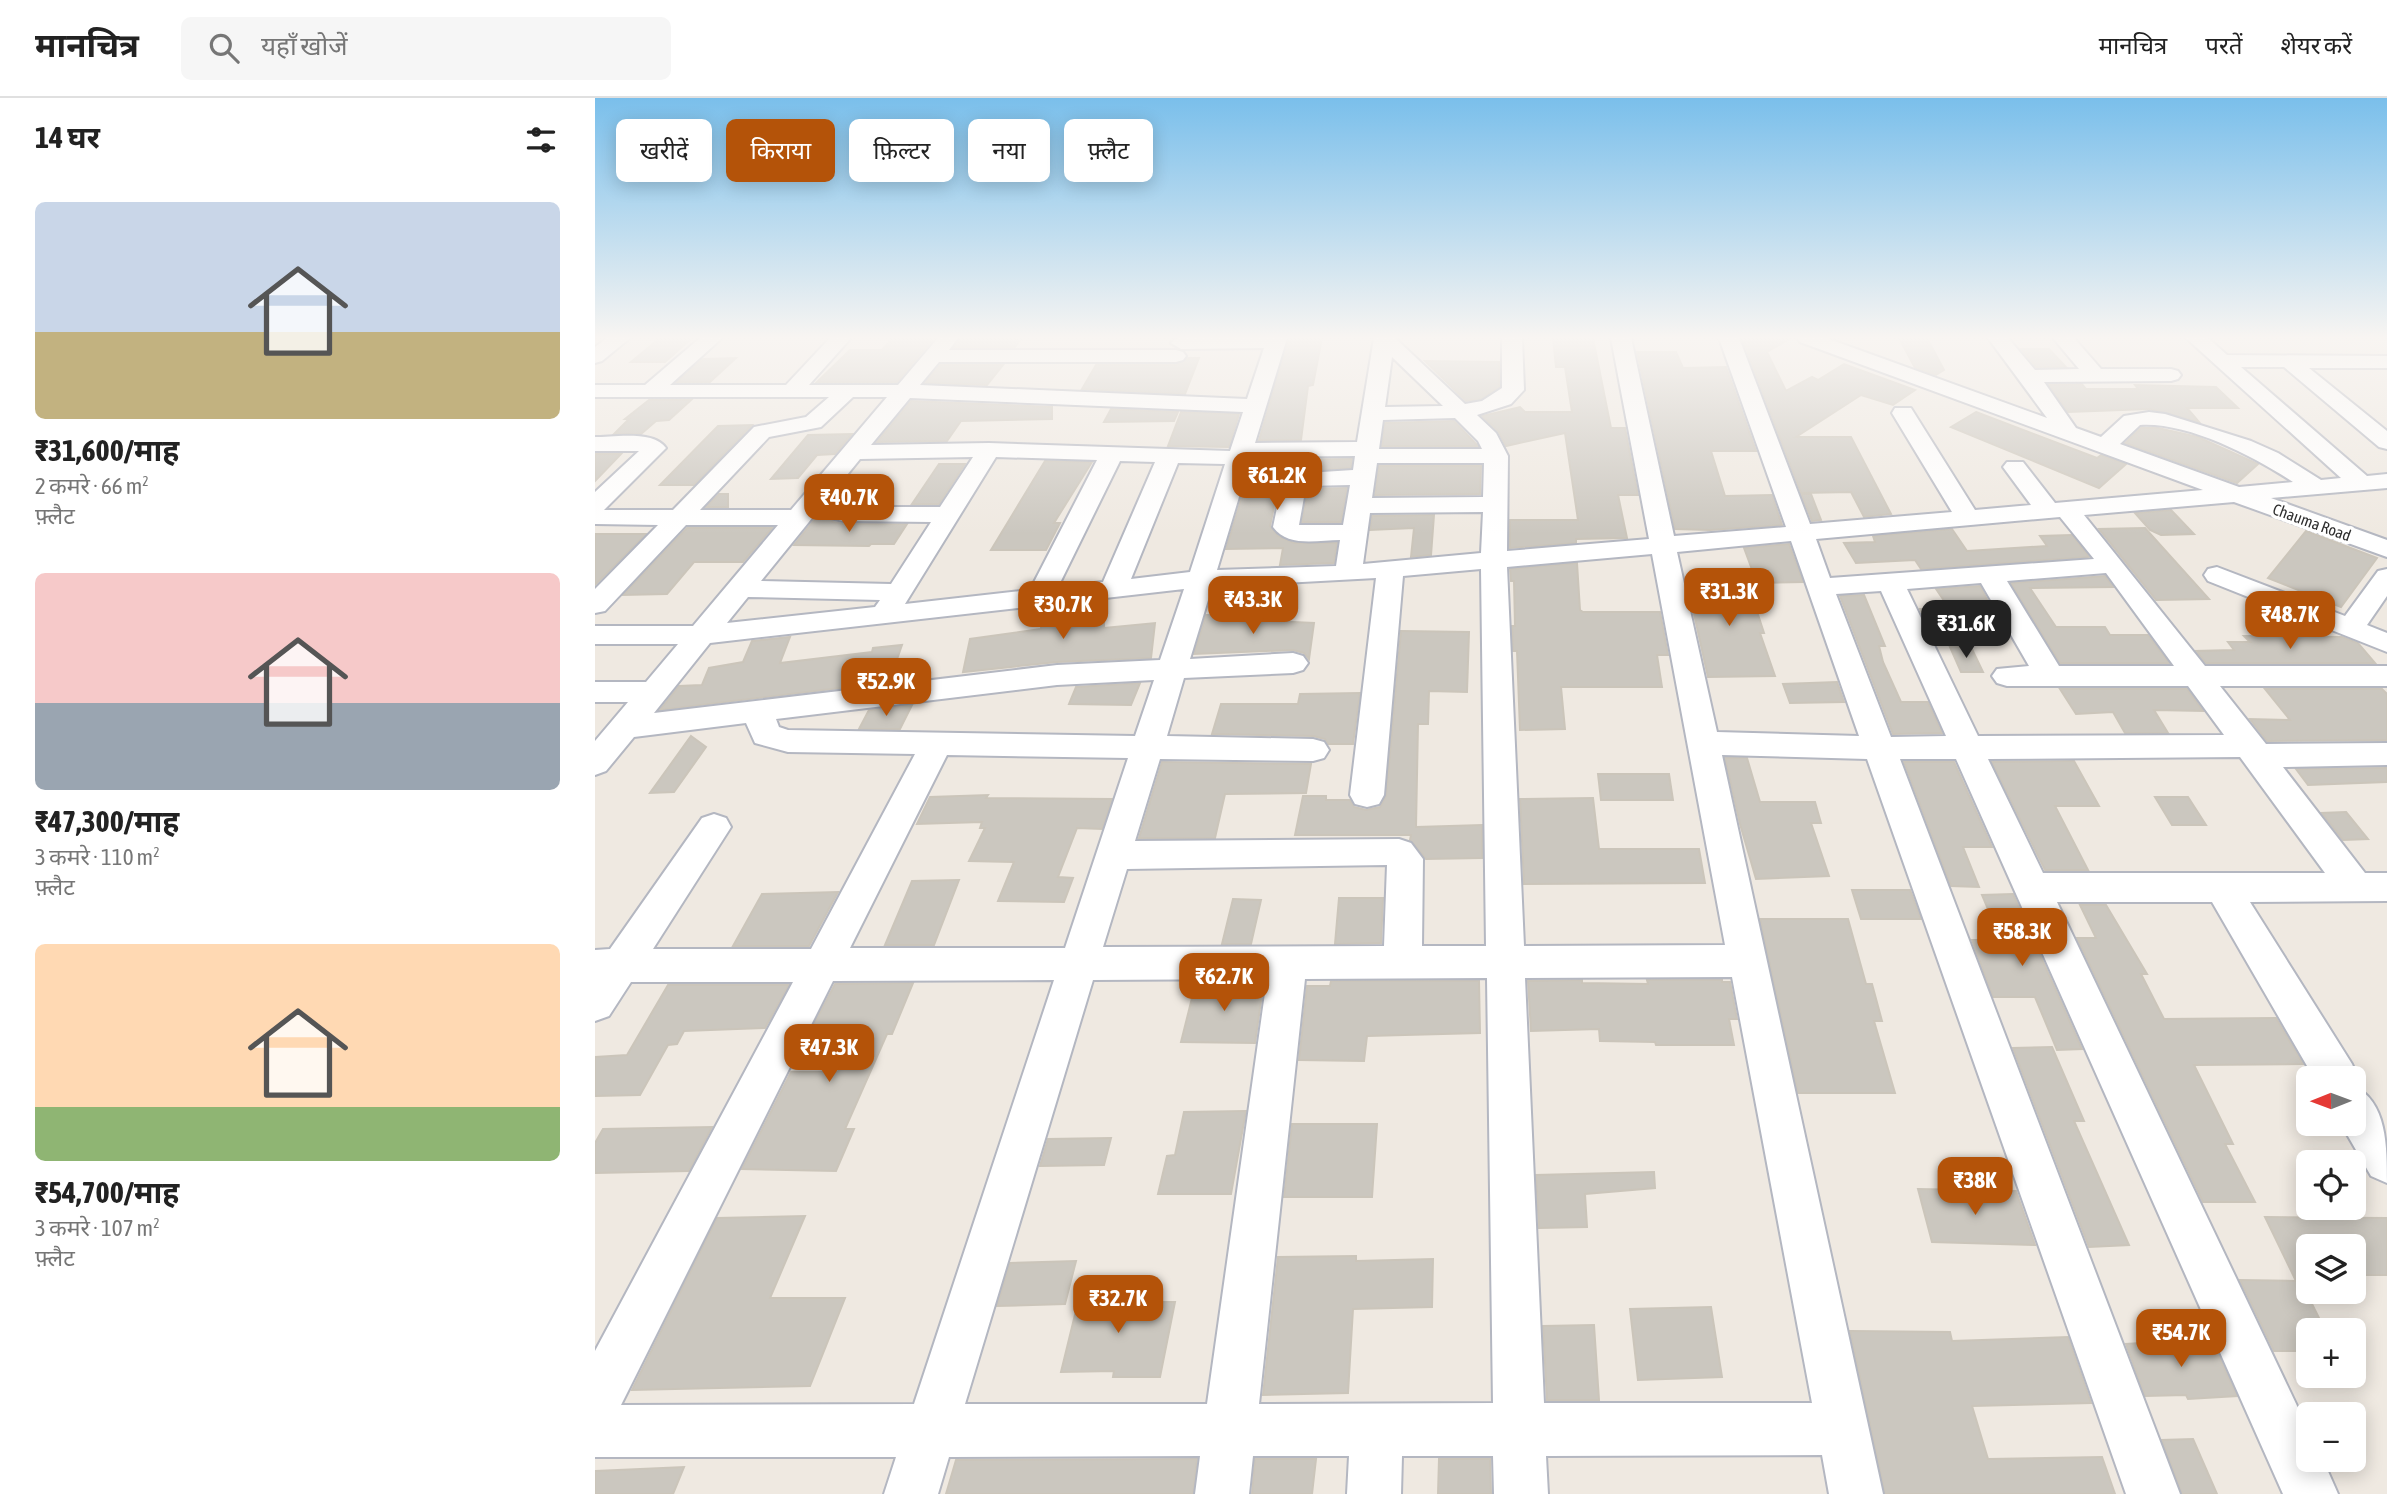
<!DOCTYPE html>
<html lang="hi">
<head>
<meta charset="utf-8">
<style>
  body { margin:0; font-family:"Asap Condensed","Noto Sans Devanagari",sans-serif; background:#f6f6f6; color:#222; height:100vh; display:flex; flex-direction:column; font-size:26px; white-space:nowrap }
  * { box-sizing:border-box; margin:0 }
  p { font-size:23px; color:#767676 }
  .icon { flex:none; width:38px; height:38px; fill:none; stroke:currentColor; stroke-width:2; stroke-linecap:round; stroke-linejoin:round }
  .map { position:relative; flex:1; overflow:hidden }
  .side { display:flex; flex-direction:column; background:#fff; width:595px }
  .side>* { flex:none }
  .top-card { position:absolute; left:21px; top:21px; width:665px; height:63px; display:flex; gap:14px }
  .needle { width:46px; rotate:269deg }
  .buttons { position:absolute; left:1701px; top:968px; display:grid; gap:14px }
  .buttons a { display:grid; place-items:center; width:70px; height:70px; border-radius:10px; background:#fff; box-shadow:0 4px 18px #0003; font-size:35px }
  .price { position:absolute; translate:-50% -60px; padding:0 16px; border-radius:14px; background:#b45309; color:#fff; font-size:23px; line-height:46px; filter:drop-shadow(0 2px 4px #0008) }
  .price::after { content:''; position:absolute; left:50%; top:42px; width:21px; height:16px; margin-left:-10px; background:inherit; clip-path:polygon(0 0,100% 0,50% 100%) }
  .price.on { background:#222; color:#fff }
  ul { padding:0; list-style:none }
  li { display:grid; align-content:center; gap:14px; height:371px; padding:0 35px }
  li span { display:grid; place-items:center; height:217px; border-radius:10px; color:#555 }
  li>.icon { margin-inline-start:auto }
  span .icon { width:126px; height:126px; fill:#fffc; stroke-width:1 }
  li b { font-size:30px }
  h2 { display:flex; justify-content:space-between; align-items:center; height:84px; padding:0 35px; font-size:30px }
  .pill { padding:0 24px; border-radius:10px; background:#fff; box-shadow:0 4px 18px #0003; font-size:24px; line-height:63px }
  .pill.on { background:#b45309; color:#fff }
  header { display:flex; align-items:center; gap:42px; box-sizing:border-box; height:98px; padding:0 35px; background:#fff; border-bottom:2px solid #e0e0e0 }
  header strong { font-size:33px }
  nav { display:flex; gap:38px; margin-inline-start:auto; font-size:24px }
  .search { width:490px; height:63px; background:#f6f6f6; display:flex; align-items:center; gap:18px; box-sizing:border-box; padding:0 24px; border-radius:10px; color:#767676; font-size:26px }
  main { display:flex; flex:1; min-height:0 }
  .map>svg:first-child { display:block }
  .building { fill:#cbc7bf; stroke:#cbc5ba; stroke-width:2 }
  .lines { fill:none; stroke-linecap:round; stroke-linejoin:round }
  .minor-casing { stroke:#b4b7c1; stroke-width:4 }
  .minor { fill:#fff; fill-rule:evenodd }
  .labels { text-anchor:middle; stroke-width:7; stroke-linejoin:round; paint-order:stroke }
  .far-street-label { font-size:16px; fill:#2e2e2e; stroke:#fff }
</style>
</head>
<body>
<header>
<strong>मानचित्र</strong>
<div class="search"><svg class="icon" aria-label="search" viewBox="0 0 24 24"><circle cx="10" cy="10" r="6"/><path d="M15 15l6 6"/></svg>यहाँ खोजें</div>
<nav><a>मानचित्र</a><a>परतें</a><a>शेयर करें</a></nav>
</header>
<main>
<section class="side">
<h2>14 घर<svg class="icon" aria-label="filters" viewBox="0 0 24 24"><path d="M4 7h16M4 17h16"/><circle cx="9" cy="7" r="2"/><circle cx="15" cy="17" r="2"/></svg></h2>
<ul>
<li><span style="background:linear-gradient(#c9d6e8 60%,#c2b280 0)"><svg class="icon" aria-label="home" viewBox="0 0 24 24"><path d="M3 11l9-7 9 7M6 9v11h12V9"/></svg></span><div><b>₹31,600/माह</b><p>2 कमरे · 66 m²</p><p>फ़्लैट</p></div></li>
<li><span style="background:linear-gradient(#f6c9c9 60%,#9aa5b1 0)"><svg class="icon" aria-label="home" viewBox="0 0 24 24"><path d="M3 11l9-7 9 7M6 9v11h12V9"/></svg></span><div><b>₹47,300/माह</b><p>3 कमरे · 110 m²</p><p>फ़्लैट</p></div></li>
<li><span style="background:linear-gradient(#ffd9b3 75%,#8fb573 0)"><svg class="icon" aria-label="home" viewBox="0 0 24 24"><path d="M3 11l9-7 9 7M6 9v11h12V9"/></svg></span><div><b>₹54,700/माह</b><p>3 कमरे · 107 m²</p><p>फ़्लैट</p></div></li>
</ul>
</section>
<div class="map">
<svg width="1792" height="1396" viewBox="0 0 1792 1396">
  <rect width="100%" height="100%" fill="#efe9e1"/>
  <!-- building -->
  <g class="building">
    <polygon points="65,240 97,240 70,264 36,264"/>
    <polygon points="298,240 339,240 302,284 222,284 255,252 287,252"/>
    <polygon points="366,240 427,240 420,249 359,249"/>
    <polygon points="694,240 727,240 718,287 713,288 706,342 664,342"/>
    <polygon points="958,240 998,240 1016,330 1030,330 1043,397 1023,397 1032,440 981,441 981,445 915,450 915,422 983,422 970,335 911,348 903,333 887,318 925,309 930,314 977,314 970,269 961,269"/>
    <polygon points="1147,240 1196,240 1172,254 1191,293 1217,279 1223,282 1249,266 1320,292 1298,307 1266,297 1201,339 1256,339 1296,416 1269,419 1256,394 1206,395"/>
    <polygon points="1304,240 1332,240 1349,272 1341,277 1320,270"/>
    <polygon points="1426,251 1454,251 1471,269 1441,269"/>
    <polygon points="1042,254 1081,254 1088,270 1131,269 1161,353 1116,353 1130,398 1177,397 1187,427 1115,432 1080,431"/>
    <polygon points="141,260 115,284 82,284 108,261"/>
    <polygon points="593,260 604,260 590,296 487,291 501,267 581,267"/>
    <polygon points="830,263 904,264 904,289 886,301 871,303"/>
    <polygon points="345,267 408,267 392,287 330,285"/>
    <polygon points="1487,286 1491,291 1543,291 1540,287 1621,289 1643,310 1592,310 1604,324 1554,311 1473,314 1454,287"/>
    <polygon points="54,302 96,302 74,322 61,323 46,336 19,336 34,321 30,321"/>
    <polygon points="316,303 457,309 457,321 366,323 352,343 282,344"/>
    <polygon points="516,311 583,314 579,323 509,324"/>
    <polygon points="586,314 644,316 634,349 573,348"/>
    <polygon points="1381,314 1502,360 1506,357 1531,366 1504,390 1356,329"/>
    <polygon points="859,323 883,348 787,348 790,325"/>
    <polygon points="157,327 99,387 65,387 123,328"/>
    <polygon points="1546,330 1563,330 1603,339 1663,366 1642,385 1530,345"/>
    <polygon points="257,336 240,356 222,357 203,380 176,381 213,337"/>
    <polygon points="0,356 26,356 0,383"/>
    <polygon points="757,361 756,370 694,374 684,385 675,428 683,438 699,445 742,445 739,465 685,467 688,450 631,451 658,362"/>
    <polygon points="450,363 497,364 459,425 465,425 451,452 396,452"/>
    <polygon points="344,366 370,366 344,406 317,406"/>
    <polygon points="784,368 886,368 885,396 780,397"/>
    <polygon points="752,390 746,424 707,424 713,391"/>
    <polygon points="124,396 133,396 133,409 111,409"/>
    <polygon points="1206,396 1216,396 1226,422 1217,423"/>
    <polygon points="1576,412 1599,436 1566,437 1555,432 1540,415"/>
    <polygon points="223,417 234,417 238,424 248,426 312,426 299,446 276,446 274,448 199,447"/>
    <polygon points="839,417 836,457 816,459 819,430 775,432 777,418"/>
    <polygon points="92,430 177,430 148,464 99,464 72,496 28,497"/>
    <polygon points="1550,430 1614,501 1561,502 1504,431"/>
    <polygon points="1357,431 1372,453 1452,448 1445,438 1477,437 1494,459 1326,471 1320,462 1261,465 1249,445 1280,444 1278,438"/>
    <polygon points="1711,433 1782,460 1746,509 1673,480"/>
    <polygon points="0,436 51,436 0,487"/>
    <polygon points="1194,446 1208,484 1162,485 1149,450"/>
    <polygon points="982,465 985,512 988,514 1065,514 1073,557 1062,557 1067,589 966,589 970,631 925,632 922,553 918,553 917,528 920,528 919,483 916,483 915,471"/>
    <polygon points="1510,478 1518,489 1435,490 1461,529 1510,529 1515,537 1553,537 1574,565 1465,565 1416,485"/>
    <polygon points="1091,480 1151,480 1169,535 1165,535 1180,578 1113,579"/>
    <polygon points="1385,488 1395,507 1352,507 1341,491"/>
    <polygon points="1269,497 1290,548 1284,548 1288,564 1306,604 1333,604 1347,635 1298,636 1245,498"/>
    <polygon points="509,503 509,530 560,525 556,560 462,564 368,574 375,541 446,531 447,510"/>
    <polygon points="1325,511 1356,511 1373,546 1342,546"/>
    <polygon points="611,517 654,517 653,522 719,525 714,561 709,555 698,552 599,556"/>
    <polygon points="806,533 874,534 872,594 834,593 833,626 823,626 821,729 887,727 887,760 831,761 815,742 816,737 700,737 708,698 731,698 731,702 755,702 759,709 771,712 785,709 791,698"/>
    <polygon points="1649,538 1747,539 1763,545 1780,565 1611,565 1601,553 1639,552 1633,544 1655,544"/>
    <polygon points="195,539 185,565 277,554 278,550 307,547 294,584 65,612 84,588 107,587 114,570 148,564 157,543"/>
    <polygon points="1355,549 1376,549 1388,574 1366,574"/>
    <polygon points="1242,584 1249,604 1195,605 1188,586"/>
    <polygon points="545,585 536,607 474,606 481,589"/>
    <polygon points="1465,591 1592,591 1608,613 1559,612 1573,635 1530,635 1518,614 1481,616"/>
    <polygon points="1670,591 1787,591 1792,596 1792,642 1672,643 1655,621 1695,622"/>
    <polygon points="765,595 758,646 733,646 730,641 718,638 617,636 626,606 703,606 705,596"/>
    <polygon points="317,607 305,631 264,631 274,612"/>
    <polygon points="96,638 111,649 79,694 55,695"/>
    <polygon points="1130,660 1152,660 1165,704 1220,704 1226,725 1216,725 1234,778 1161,781 1145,726"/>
    <polygon points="1479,663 1504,708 1460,708 1493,772 1450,772 1397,664"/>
    <polygon points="567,664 716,666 711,695 630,696 620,740 544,740"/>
    <polygon points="1309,664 1359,664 1397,749 1368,749 1384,789 1356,788"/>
    <polygon points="1792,670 1792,684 1713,687 1701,671"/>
    <polygon points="1003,676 1074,676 1078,702 1006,702"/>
    <polygon points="393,697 391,700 517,701 507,731 482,730 463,779 478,780 469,804 403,803 419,764 374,763 390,730 385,730 387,724 322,726 335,699"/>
    <polygon points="1560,699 1593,699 1611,727 1577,727"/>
    <polygon points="998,700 1004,751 1104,751 1110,785 929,786 925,701"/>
    <polygon points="1751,714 1773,741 1748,742 1727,715"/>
    <polygon points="364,782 339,847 290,847 317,783"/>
    <polygon points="1257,792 1315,792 1326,821 1266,821"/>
    <polygon points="243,794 214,848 138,848 167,796"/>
    <polygon points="1418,796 1487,951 1462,952 1440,899 1398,899 1377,842 1406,842 1387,797"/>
    <polygon points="744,800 788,800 786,845 740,846"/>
    <polygon points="638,801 666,802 656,846 627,846"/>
    <polygon points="1485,807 1511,807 1552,876 1546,876 1569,921 1681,920 1708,966 1599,967 1638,1046 1630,1046 1660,1104 1608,1104 1482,840 1501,840"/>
    <polygon points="1165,821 1253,821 1271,886 1277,886 1287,923 1279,923 1300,995 1203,995"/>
    <polygon points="987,882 987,885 1053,886 1052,882 1127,882 1127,884 1135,884 1142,921 1134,921 1139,947 1061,947 1060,944 1005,943 1004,931 936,933 933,883"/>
    <polygon points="736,883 884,883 885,935 772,938 769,963 704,962 712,888 735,888"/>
    <polygon points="601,884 666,884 665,889 668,889 660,945 586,944"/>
    <polygon points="318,885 297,936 292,936 250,1031 259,1031 241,1073 147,1071 196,974 243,974 262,930 217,930 240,886"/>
    <polygon points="73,887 194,887 170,930 89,933 82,946 73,947 45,997 0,998 0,959 32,957"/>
    <polygon points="1457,949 1489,1023 1479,1023 1534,1147 1494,1149 1418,950"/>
    <polygon points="651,1013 636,1096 563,1096 572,1058 580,1057 589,1014"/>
    <polygon points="697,1026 782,1026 777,1099 689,1099"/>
    <polygon points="117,1029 94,1073 0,1075 0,1045 8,1031"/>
    <polygon points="516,1040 509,1067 445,1068 453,1041"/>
    <polygon points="1059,1074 1060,1090 990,1096 992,1129 944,1130 941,1077"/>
    <polygon points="1323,1091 1421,1093 1440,1147 1337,1144"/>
    <polygon points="210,1118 175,1200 250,1200 215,1288 37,1292 122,1120"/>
    <polygon points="1670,1119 1792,1120 1792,1177 1759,1177 1759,1148 1713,1148 1713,1198 1730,1232 1713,1232 1713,1253 1679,1253 1645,1182 1701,1183"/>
    <polygon points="761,1158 761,1163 838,1161 837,1209 758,1211 753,1295 668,1297 683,1159"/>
    <polygon points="481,1163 470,1206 402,1208 415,1165"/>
    <polygon points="531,1191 528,1204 580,1204 565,1279 518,1279 519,1273 466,1274 486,1192"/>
    <polygon points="1116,1209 1127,1279 1043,1282 1035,1211"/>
    <polygon points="999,1227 1004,1302 952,1302 948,1228"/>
    <polygon points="1255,1233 1355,1234 1357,1243 1473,1239 1496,1305 1377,1308 1393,1361 1507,1359 1520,1396 1290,1396"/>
    <polygon points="1616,1241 1642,1298 1593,1301 1591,1297 1550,1298 1531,1246"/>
    <polygon points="1598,1341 1622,1396 1587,1396 1567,1342"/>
    <polygon points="602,1361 598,1396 351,1396 361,1362"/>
    <polygon points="660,1361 721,1361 717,1396 657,1396"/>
    <polygon points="844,1361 895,1361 896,1396 843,1396"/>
    <polygon points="89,1369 78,1396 0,1396 0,1373"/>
  </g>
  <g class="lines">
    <!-- minor casing -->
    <g class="minor-casing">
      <g id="minor">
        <polygon points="12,240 35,240 7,263 0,265 0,249"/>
        <path d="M 105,240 L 127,240 L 75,287 L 191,287 L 235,240 L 256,240 L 214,287 L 303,287 L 343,240 L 363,240 L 354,252 L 581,252 L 588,254 L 591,258 L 588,262 L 581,264 L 344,264 L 325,287 L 652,301 L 669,250 L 586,251 L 576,245 L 582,240 L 692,240 L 660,345 L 762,344 L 779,240 L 800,240 L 870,306 L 887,303 L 907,290 L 907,240 L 927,240 L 929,292 L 916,306 L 882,317 L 901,335 L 913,358 L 912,453 L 1054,441 L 1016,240 L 1036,240 L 1079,438 L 1191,429 L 1124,240 L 1144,240 L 1215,426 L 1357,414 L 1297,315 L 1300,310 L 1316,310 L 1380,412 L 1436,407 L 1408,369 L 1412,364 L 1428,364 L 1460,405 L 1608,392 L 1205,244 L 1202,240 L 1231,240 L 1452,320 L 1393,240 L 1413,240 L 1440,272 L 1484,271 L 1458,240 L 1479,240 L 1506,271 L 1576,271 L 1583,273 L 1586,277 L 1583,281 L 1576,283 L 1449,284 L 1481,330 L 1506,339 L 1529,318 L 1554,314 L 1570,316 L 1656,343 L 1683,355 L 1726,382 L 1746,380 L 1591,240 L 1613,240 L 1632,257 L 1792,258 L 1792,270 L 1714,270 L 1792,333 L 1792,351 L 1784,349 L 1689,269 L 1646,269 L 1772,378 L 1792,376 L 1792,390 L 1676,400 L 1792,442 L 1792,459 L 1639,404 L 1489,417 L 1610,568 L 1792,568 L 1792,588 L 1625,588 L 1671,646 L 1792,645 L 1792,667 L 1688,669 L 1770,775 L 1792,775 L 1792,803 L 1655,804 L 1757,966 L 1763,980 L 1759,988 C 1792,1004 1792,1048 1792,1085 L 1776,1078 L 1746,1026 L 1759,1026 L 1759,980 L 1719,980 L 1617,804 L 1462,804 L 1713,1331 L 1713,1362 L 1728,1362 L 1743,1396 L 1688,1396 L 1361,661 L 1305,661 L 1585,1396 L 1531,1396 L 1272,661 L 1127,657 L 1288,1396 L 1234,1396 L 1227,1357 L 951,1358 L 953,1396 L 899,1396 L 898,1358 L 807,1358 L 806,1396 L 752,1396 L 754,1358 L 658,1358 L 654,1396 L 600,1396 L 605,1358 L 354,1359 L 343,1396 L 289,1396 L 301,1359 L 0,1359 L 0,1253 L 198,884 L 36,884 L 14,918 L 0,923 L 0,852 L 15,851 L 107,720 L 119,716 L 131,720 L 136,729 L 58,851 L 216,851 L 320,656 L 193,654 L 160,645 L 151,625 L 39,639 L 11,673 L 0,677 L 0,643 L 33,604 L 0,604 L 0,584 L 51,584 L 83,546 L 0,546 L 0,528 L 98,528 L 183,427 L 91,427 L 10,513 L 0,515 L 0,491 L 63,427 L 0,426 L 0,394 L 44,353 L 0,353 L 0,339 C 19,339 59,332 71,350 L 9,412 L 78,412 L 159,329 L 211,319 L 234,299 L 0,299 L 0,287 L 50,287 ZM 797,259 L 848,308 L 790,309 ZM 258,299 L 292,299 L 196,412 L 105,412 L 174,339 L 226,329 ZM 315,300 L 648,314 L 635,353 L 394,345 L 276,347 ZM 860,320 L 883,343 L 887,351 L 784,351 L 788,322 ZM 1545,327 C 1593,324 1658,358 1698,384 L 1644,389 L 1525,346 ZM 760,358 L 758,372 L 696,376 L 687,386 L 678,429 C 693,450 723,442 745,442 L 741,468 L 622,472 L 656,359 ZM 378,359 L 345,409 L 248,409 L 239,411 L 236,416 L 239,421 L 248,423 L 336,424 L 296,486 L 166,483 L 265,361 ZM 401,359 L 502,362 L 435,492 L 310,506 ZM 525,363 L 560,364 L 508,484 L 463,489 ZM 583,365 L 630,366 L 595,474 L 536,481 ZM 782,365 L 889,365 L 888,399 L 777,400 ZM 755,387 L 748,427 L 704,427 L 711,388 ZM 888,414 L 886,455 L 768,466 L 775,415 ZM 1465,419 L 1499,461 L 1235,480 L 1221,441 ZM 1196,443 L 1264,638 L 1122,634 L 1082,454 ZM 1057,456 L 1130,847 L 929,848 L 912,469 ZM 886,471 L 891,848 L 827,848 L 828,761 L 816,745 L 804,741 L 540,743 L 565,661 L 718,663 L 729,660 L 734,652 L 729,644 L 718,641 L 572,638 L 589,580 L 698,575 L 708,572 L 713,565 L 708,558 L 698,555 L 595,561 L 617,489 L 781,480 L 755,697 L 760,706 L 772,709 L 784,706 L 789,697 L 808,478 ZM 1511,475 L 1579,568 L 1464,568 L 1412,483 ZM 1386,485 L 1434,568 L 1402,571 L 1397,578 L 1402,585 L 1412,588 L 1593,588 L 1629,637 L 1383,638 L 1312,491 ZM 589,491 L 565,562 L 462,567 L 59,615 L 115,545 ZM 1286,493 L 1351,638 L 1296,639 L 1241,496 ZM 153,499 L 285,502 L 280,509 L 132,525 ZM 559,582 L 540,638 L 193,632 L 184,629 L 181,621 L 462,587 ZM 352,657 L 533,660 L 470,850 L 255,850 ZM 1645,659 L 1730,775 L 1448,775 L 1393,661 ZM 792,767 L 789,848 L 508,849 L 532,771 ZM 1137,879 L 1217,1305 L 949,1305 L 930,880 ZM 892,880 L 898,1305 L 664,1306 L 710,881 ZM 672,881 L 612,1306 L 370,1306 L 498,882 ZM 459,882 L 319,1306 L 26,1307 L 238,883 Z"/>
        <polygon points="1622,469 1750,518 1783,473 1792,471 1792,498 1772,527 1792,535 1792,554 1613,483 1609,477 1613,471"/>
      </g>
    </g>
    <!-- minor -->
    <use href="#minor" class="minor"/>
  </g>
  <!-- sky -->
  <linearGradient id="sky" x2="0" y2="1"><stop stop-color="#7abfeb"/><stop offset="0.55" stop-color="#f8f5f2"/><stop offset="1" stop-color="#f8f5f2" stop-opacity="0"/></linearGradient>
  <rect width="1792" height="436" fill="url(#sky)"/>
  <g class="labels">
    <!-- far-street labels -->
    <g class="far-street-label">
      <text transform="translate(1717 424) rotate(20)" y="6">Chauma Road</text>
    </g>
  </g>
</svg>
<div class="buttons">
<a><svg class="needle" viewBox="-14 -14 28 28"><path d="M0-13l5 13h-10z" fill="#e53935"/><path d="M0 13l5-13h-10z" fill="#767676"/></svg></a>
<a><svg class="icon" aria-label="locate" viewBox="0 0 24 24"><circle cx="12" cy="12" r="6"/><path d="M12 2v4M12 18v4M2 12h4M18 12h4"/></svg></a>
<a><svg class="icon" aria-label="layers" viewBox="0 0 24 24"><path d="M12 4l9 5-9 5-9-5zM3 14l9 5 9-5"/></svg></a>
<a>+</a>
<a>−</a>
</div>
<b class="price" style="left:682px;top:414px">₹61.2K</b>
<b class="price" style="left:254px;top:436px">₹40.7K</b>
<b class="price" style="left:1134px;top:530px">₹31.3K</b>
<b class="price" style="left:658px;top:538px">₹43.3K</b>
<b class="price" style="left:468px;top:543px">₹30.7K</b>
<b class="price" style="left:1695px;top:553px">₹48.7K</b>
<b class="price on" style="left:1371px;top:562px">₹31.6K</b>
<b class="price" style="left:291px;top:620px">₹52.9K</b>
<b class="price" style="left:1427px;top:870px">₹58.3K</b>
<b class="price" style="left:629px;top:915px">₹62.7K</b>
<b class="price" style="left:234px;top:986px">₹47.3K</b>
<b class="price" style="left:1380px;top:1119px">₹38K</b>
<b class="price" style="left:523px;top:1237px">₹32.7K</b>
<b class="price" style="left:1586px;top:1271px">₹54.7K</b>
<div class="top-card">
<a class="pill">खरीदें</a>
<a class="pill on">किराया</a>
<a class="pill">फ़िल्टर</a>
<a class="pill">नया</a>
<a class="pill">फ़्लैट</a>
</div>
</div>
</main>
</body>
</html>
